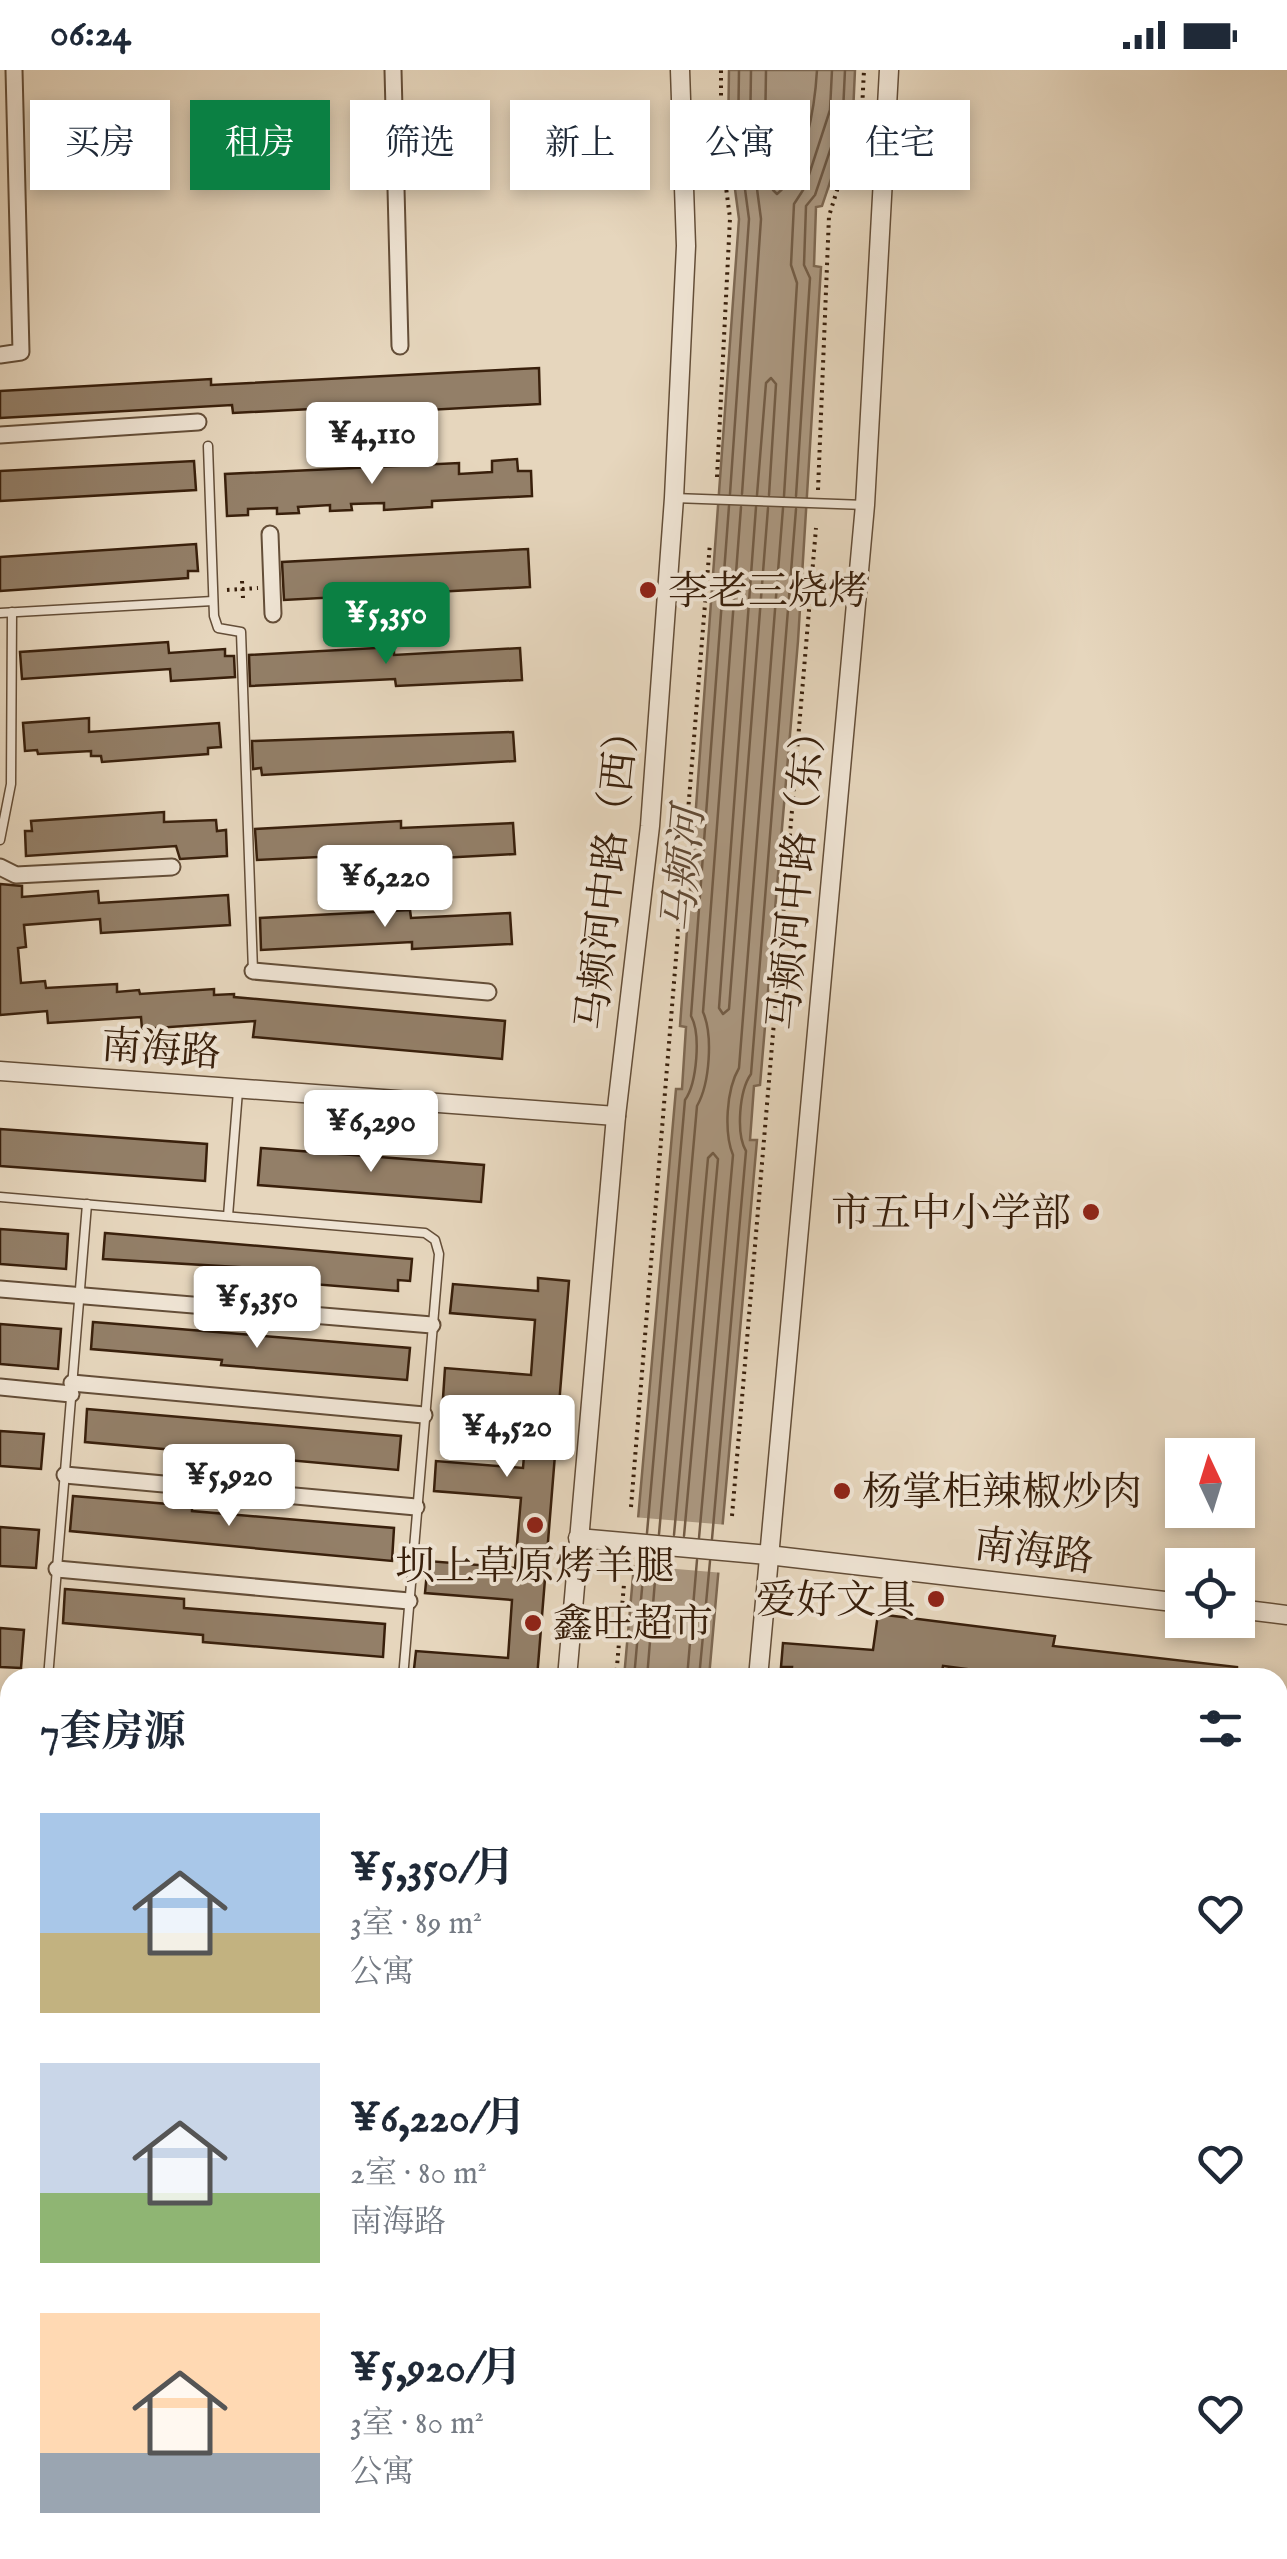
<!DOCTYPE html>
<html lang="zh">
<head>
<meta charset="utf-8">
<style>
  body { margin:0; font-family:"IM FELL English","Noto Serif SC",serif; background:#f6f6f7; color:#1f2937; height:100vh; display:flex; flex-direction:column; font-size:38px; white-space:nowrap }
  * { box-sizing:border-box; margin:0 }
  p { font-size:32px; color:#747a83 }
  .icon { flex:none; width:55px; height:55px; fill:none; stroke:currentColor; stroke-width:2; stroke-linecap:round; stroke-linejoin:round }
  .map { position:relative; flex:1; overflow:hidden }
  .side { position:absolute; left:0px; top:1598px; width:1288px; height:892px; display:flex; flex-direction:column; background:#fff; border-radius:30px 30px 0 0; box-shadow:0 5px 15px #0003 }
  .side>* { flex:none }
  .hud { position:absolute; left:30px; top:30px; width:1228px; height:90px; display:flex; gap:20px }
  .needle { width:65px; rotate:356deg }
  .tools { position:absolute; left:1165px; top:1368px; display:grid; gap:20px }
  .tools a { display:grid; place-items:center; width:90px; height:90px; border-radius:0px; background:#fff; box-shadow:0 5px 15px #0003; font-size:50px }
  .price { position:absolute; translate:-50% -85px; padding:0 22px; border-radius:10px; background:#fff; color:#222; font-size:32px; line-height:65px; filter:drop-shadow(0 2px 5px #0008) }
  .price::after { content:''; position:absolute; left:50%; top:60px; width:30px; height:22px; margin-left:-15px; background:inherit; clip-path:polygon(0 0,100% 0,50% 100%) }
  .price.current { background:#0b8043; color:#fff }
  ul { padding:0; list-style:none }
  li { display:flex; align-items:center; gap:30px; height:250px; padding:0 40px }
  li span { display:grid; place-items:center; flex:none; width:280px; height:200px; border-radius:0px; color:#555 }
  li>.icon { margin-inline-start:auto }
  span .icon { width:120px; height:120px; fill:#fffc; stroke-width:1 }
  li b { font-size:42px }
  h2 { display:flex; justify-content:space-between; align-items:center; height:120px; padding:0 40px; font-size:42px }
  .pill { padding:0 35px; border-radius:0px; background:#fff; box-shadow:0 5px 15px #0003; font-size:35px; line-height:90px }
  .pill.current { background:#0b8043; color:#fff }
  .status { display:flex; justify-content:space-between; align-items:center; height:70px; padding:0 50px; background:#fff; direction:ltr }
  .status svg { height:28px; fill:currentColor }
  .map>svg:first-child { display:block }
  .water { fill:#ab9881; stroke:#7d6852; stroke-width:2.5 }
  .pier { fill:#e6d6bd }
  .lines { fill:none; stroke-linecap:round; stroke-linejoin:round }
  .shore { stroke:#725c46; stroke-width:2.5 }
  .building { fill:#937f68; stroke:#39200c; stroke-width:2.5 }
  .service-casing { stroke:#644e38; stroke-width:11 }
  .minor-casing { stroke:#644e38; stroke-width:19 }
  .tertiary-casing { stroke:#644e38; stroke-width:21 }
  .secondary-casing { stroke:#39200c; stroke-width:24 }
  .path { stroke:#39200c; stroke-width:4; stroke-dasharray:2.5 5; stroke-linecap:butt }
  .service { stroke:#efe4d4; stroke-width:8 }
  .minor { stroke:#efe4d4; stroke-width:15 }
  .tertiary { stroke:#efe4d4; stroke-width:18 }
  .secondary { stroke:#efe4d4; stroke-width:20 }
  .poi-dot { fill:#8f2418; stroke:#efe4d4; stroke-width:4 }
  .labels { text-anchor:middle; stroke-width:8; stroke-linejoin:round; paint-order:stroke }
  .poi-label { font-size:40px; fill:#39200c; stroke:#efe4d4; text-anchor:start }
  .street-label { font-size:40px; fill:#39200c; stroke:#efe4d4 }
  .water-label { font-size:42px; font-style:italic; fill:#614a35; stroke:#efe4d4 }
</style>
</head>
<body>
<div class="status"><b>06:24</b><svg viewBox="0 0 49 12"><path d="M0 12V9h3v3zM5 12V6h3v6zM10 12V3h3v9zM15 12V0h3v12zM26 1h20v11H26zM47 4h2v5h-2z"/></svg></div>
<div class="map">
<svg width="1287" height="2489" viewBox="0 0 1287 2489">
  <rect width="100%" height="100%" fill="#e6d6bd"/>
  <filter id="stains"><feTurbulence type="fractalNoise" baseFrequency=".002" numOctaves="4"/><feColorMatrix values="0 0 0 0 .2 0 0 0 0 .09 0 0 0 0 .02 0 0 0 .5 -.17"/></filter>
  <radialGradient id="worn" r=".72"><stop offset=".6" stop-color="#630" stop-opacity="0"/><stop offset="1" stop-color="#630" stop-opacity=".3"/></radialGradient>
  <!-- water -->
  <polygon class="water" points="729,0 855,0 853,44 822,136 816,137 814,196 821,197 798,571 760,1015 754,1016 750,1070 757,1070 709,1607 624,1608 676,1019 682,1019 686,957 680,956 739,149 728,67"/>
  <!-- pier -->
  <polygon class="pier" points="633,1447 728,1455 724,1503 629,1495"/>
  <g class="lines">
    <!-- shore -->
    <g class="shore">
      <path d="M 766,0 L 765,65 L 773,120 L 777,124 C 805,101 815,36 817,0"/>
      <polyline points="730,424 749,149 738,67 739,0"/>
      <polyline points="742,424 761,149 750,66 751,0"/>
      <polyline points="757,425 766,313 771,308 776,314 769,425"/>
      <polyline points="784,426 797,213 791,195 794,134 805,117 830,40 832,0"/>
      <polyline points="796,426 810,208 804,195 806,136 815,125 843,42 845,0"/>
      <polyline points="756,437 719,938 723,944 729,939 768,438"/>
      <path d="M 647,1463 L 685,1030 C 697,1013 701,964 691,946 L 729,436"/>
      <path d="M 659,1464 L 697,1036 C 710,1013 713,965 703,942 L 741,437"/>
      <polyline points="674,1465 708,1088 713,1083 718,1089 684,1466"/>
      <path d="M 699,1468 L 733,1085 C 724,1063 726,1020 739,998 L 783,438"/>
      <path d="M 712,1469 L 746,1081 C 736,1064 739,1021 751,1004 L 796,439"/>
      <polyline points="634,1608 645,1485"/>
      <polyline points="647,1608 657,1486"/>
      <polyline points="687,1608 697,1490"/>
      <polyline points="699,1608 710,1491"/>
    </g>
  </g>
  <!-- building -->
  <g class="building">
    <polygon points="539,298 540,334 409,341 408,334 233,343 232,335 0,348 0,321 211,309 211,315"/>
    <polygon points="517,389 518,401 531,401 532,426 432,431 432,437 384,440 384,433 351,434 352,440 330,441 330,435 298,437 299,443 277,444 277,438 248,439 248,445 227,446 225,404 459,393 459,404 492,402 492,391"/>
    <polygon points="194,391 196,420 0,431 0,401"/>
    <polygon points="196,474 198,501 188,501 188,508 0,521 0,487"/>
    <polygon points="528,479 530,517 284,530 282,492"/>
    <polygon points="168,572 169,583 225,579 225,586 234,586 235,607 171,611 170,599 22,609 20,582"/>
    <polygon points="394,577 394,585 520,578 522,610 396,616 395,609 250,616 249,585"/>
    <polygon points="89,648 89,662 219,653 221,677 208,678 208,684 102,692 101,686 91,686 91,681 38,684 37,680 25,681 23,653"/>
    <polygon points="513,662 515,691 262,705 261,698 253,699 252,671"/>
    <polygon points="164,742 164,752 216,750 217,761 226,760 227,786 180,789 176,776 26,786 25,761 32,761 31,751"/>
    <polygon points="401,751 401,758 513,753 515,784 403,790 402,783 257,790 255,759"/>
    <polygon points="0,814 22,816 22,827 98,821 99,833 228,825 230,855 101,863 100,849 24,855 26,877 18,878 21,913 45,911 46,918 117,914 117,922 139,920 140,924 214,919 214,925 234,924 234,927 505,951 502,989 253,967 255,951 142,959 141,947 48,953 47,941 0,945"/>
    <polygon points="410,840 411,848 510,843 512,874 412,879 412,872 261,880 260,848"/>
    <polygon points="0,1059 207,1074 205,1111 0,1096"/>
    <polygon points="261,1078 484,1095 481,1132 258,1115"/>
    <polygon points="0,1159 68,1164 66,1199 0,1194"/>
    <polygon points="105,1163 412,1189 410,1211 398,1210 398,1221 252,1209 253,1198 103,1189"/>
    <polygon points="538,1208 569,1211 537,1608 413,1608 416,1581 508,1588 512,1530 425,1523 428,1491 515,1498 521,1428 434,1421 436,1391 523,1398 528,1335 443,1328 445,1298 531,1305 535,1250 450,1243 453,1214 538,1221"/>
    <polygon points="93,1252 410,1278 407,1310 221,1295 222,1290 91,1279"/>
    <polygon points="0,1254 61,1259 58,1299 0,1294"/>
    <polygon points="87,1339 401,1366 398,1400 85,1372"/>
    <polygon points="0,1361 44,1364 41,1399 0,1396"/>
    <polygon points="73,1426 192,1436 192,1441 394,1458 392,1491 70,1461"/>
    <polygon points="0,1457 39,1460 36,1498 0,1496"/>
    <polygon points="65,1519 184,1529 184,1538 385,1554 383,1587 203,1572 203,1565 63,1553"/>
    <polygon points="878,1544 1055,1566 1053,1576 1237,1597 1237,1608 1080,1608 1050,1604 1049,1608 1036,1608 943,1596 941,1608 882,1608 882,1605 842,1601 841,1608 791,1608 792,1597 781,1597 783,1573 873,1580"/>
    <polygon points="0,1558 24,1560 21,1598 0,1597"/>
  </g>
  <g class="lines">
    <!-- service casing -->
    <g class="service-casing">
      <g id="service">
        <polyline points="208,376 214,546 218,558 241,562 253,901"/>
        <polyline points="674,428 865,435"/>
        <polyline points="0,543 213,531"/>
        <polyline points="0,770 11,714 12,542"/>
        <polyline points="0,1127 425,1163 435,1170 439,1184 403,1608"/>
        <polyline points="228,1146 238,1021"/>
        <polyline points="48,1608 87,1134"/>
        <polyline points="0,1763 10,1682"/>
        <polyline points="0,1766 1,1773 10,1777"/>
        <polyline points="0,1989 10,1992"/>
        <polyline points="1278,2019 1287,2021"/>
        <polyline points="0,2154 10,2149"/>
        <polyline points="0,2347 10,2349"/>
        <polyline points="186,2489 188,2480"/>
      </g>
    </g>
    <!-- minor casing -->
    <g class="minor-casing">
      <g id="minor">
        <polyline points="393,0 400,276"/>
        <polyline points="0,285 21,282 14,0"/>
        <polyline points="0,365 198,352"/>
        <polyline points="270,464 273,544"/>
        <polyline points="0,797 16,805 172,797"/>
        <polyline points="253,901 488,922"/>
        <polyline points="0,1219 432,1255"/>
        <polyline points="72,1313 424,1345"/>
        <polyline points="0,1317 71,1324"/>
        <polyline points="65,1405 416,1437"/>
        <polyline points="57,1499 409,1531"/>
        <polyline points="1278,1846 1287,1849"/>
        <polyline points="1278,2354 1287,2356"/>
      </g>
    </g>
    <!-- tertiary casing -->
    <g class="tertiary-casing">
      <g id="tertiary">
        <polyline points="0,1001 616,1046"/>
        <polyline points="578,1468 768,1485 1182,1533"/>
        <polyline points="1238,1539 1287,1545"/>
        <polyline points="567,1608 616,1046 650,756 674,428 686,176 680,0"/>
        <polyline points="758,1608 865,435 889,0"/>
        <polyline points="493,2480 493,2489"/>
        <polyline points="691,2489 692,2480"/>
      </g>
    </g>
    <!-- secondary casing -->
    <g class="secondary-casing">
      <g id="secondary">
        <polyline points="0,2219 10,2222"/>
        <polyline points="0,2250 10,2252"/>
        <polyline points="965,2480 1003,2489"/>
        <polyline points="1102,2480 1140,2489"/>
      </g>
    </g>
    <!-- path -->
    <g class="path">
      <polyline points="717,407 730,148 721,79 721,0"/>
      <polyline points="818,420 829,146 862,40 864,0"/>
      <polyline points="242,511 243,528"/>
      <polyline points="227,520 258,518"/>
      <polyline points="631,1437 710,473"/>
      <polyline points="732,1446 816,458"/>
      <polyline points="616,1608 624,1514"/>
    </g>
    <!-- service -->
    <use href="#service" class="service"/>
    <!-- minor -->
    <use href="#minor" class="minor"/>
    <!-- tertiary -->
    <use href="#tertiary" class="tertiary"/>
    <!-- secondary -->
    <use href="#secondary" class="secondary"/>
  </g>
  <!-- markers -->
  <g class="poi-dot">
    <circle cx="648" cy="520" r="10"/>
    <circle cx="1091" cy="1142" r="10"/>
    <circle cx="842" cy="1421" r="10"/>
    <circle cx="535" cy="1455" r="10"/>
    <circle cx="936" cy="1529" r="10"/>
    <circle cx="533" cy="1553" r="10"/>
  </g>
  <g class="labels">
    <!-- poi labels -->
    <g class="poi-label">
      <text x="668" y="534">李老三烧烤</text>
      <text x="1071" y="1156" text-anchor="end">市五中小学部</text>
      <text x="862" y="1435">杨掌柜辣椒炒肉</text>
      <text x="535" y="1509" text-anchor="middle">坝上草原烤羊腿</text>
      <text x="916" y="1543" text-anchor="end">爱好文具</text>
      <text x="553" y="1567">鑫旺超市</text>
    </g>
    <!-- street labels -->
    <g class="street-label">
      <text transform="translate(607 801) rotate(-84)" y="14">马颊河中路（西）</text>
      <text transform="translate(796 801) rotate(-85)" y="14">马颊河中路（东）</text>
      <text transform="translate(161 978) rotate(4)" y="14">南海路</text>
      <text transform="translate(1034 1480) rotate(7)" y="14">南海路</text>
    </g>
    <!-- water labels -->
    <g class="water-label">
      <text transform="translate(682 800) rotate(-85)" y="15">马颊河</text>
    </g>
  </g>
  <rect width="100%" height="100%" filter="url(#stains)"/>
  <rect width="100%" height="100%" fill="url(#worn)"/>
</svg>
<div class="tools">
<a><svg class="needle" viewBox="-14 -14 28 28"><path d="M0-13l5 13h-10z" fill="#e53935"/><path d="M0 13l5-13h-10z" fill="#747a83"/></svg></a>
<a><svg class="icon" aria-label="locate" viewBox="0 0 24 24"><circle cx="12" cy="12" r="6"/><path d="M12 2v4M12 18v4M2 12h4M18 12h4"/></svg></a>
</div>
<b class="price" style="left:372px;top:417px">¥4,110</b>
<b class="price current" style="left:386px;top:597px">¥5,350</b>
<b class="price" style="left:385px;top:860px">¥6,220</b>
<b class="price" style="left:371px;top:1105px">¥6,290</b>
<b class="price" style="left:257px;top:1281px">¥5,350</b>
<b class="price" style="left:507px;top:1410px">¥4,520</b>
<b class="price" style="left:229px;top:1459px">¥5,920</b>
<div class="hud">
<a class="pill">买房</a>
<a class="pill current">租房</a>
<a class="pill">筛选</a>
<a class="pill">新上</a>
<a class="pill">公寓</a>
<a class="pill">住宅</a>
</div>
<section class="side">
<h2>7套房源<svg class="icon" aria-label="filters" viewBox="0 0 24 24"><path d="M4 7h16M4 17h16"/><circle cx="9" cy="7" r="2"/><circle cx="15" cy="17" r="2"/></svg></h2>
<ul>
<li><span style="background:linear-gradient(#a9c7e8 60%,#c2b280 0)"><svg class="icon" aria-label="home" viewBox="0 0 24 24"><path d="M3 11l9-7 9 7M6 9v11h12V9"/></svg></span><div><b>¥5,350/月</b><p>3室 · 89 m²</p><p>公寓</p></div><svg class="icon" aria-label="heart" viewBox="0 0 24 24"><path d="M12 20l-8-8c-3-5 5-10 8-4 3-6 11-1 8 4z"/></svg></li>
<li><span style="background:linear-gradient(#c9d6e8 65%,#8fb573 0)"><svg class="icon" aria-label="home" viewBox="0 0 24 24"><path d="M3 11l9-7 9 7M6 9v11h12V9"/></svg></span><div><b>¥6,220/月</b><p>2室 · 80 m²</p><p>南海路</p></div><svg class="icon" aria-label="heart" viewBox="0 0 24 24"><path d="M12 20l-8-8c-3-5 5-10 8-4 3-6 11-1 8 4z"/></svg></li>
<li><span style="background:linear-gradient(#ffd9b3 70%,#9aa5b1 0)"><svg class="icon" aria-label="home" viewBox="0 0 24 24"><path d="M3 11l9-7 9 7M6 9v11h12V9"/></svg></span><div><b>¥5,920/月</b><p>3室 · 80 m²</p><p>公寓</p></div><svg class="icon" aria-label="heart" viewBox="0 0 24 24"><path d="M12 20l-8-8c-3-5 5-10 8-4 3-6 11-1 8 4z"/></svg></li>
</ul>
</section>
</div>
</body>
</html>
